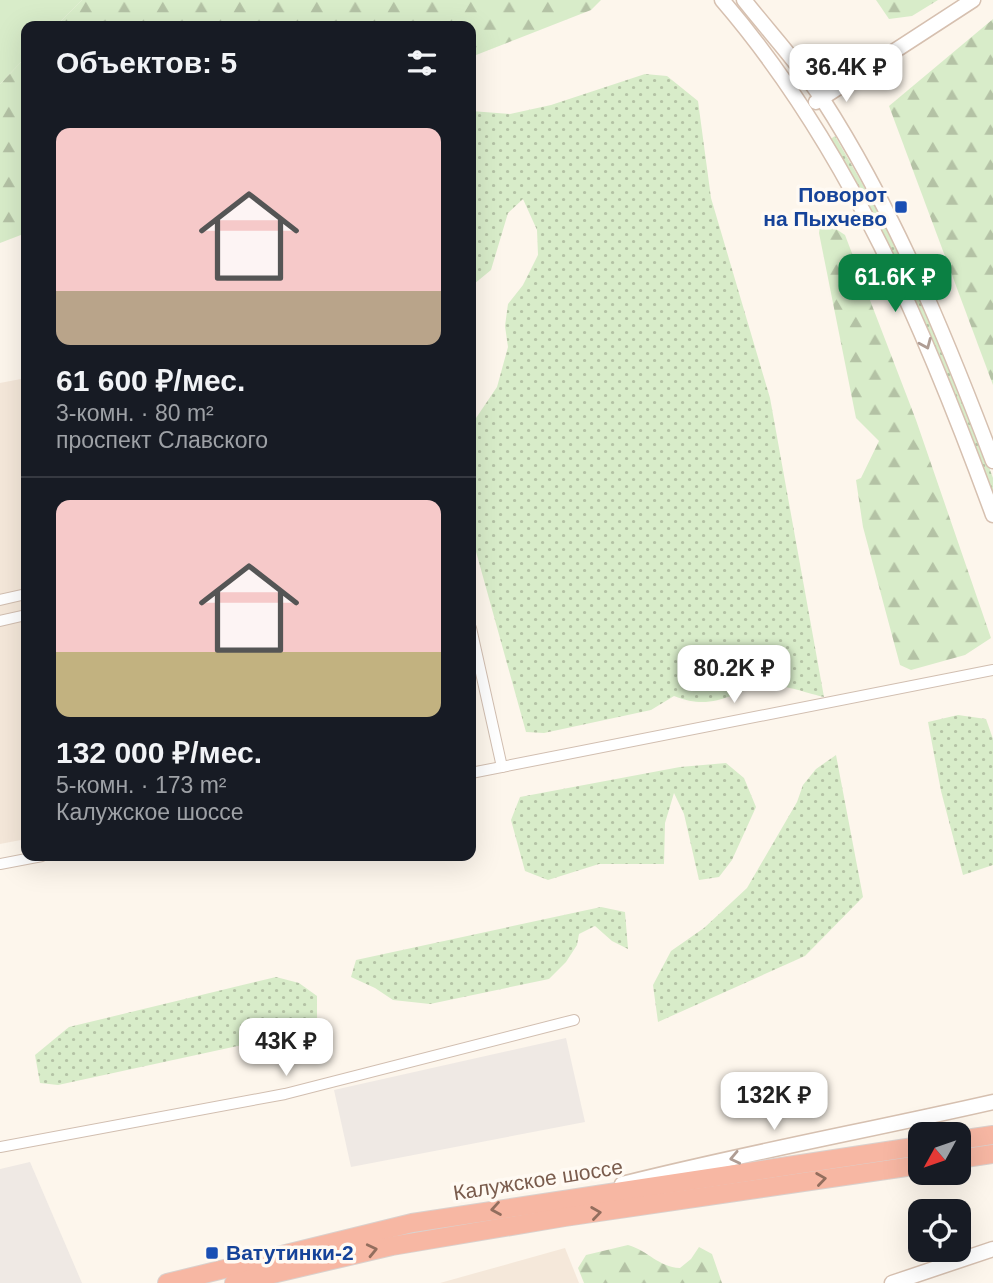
<!DOCTYPE html>
<html lang="ru">
<head>
<meta charset="utf-8">
<style>
  body { margin:0; font-family:Helvetica,sans-serif; background:#20242c; color:#f1f3f6; height:100vh; display:flex; flex-direction:column; font-size:26px; white-space:nowrap }
  * { box-sizing:border-box; margin:0 }
  p { font-size:23px; color:#9ea1a6 }
  .icon { flex:none; width:38px; height:38px; fill:none; stroke:currentColor; stroke-width:2; stroke-linecap:round; stroke-linejoin:round }
  .map { position:relative; flex:1; overflow:hidden }
  .details { position:absolute; left:21px; top:21px; width:455px; height:840px; display:flex; flex-direction:column; background:#171b24; border-radius:14px; box-shadow:0 7px 28px #0002 }
  .details>* { flex:none }
  .needle { width:46px; rotate:230deg }
  .controls { position:absolute; left:908px; top:1122px; display:grid; gap:14px }
  .controls a { display:grid; place-items:center; width:63px; height:63px; border-radius:14px; background:#171b24; box-shadow:0 7px 28px #0002; font-size:35px }
  .price { position:absolute; translate:-50% -60px; padding:0 16px; border-radius:14px; background:#fff; color:#222; font-size:23px; line-height:46px; filter:drop-shadow(0 2px 4px #0008) }
  .price::after { content:''; position:absolute; left:50%; top:42px; width:21px; height:16px; margin-left:-10px; background:inherit; clip-path:polygon(0 0,100% 0,50% 100%) }
  .price.selected { background:#0b8043; color:#fff }
  ul { padding:0; list-style:none }
  li { display:grid; align-content:center; gap:14px; height:371px; padding:0 35px }
  li+li { border-top:2px solid #363941 }
  li span { display:grid; place-items:center; height:217px; border-radius:14px; color:#555 }
  li>.icon { margin-inline-start:auto }
  span .icon { width:126px; height:126px; fill:#fffc; stroke-width:1 }
  li b { font-size:30px }
  h2 { display:flex; justify-content:space-between; align-items:center; height:84px; padding:0 35px; font-size:30px }
  .map>svg:first-child { display:block }
  .residential { fill:#f5e8da }
  .industrial { fill:#efe9e4 }
  .grass { fill:url(#grass-dots) }
  .forest { fill:url(#forest-firs) }
  .green { fill:#d8ecc9 }
  .lines { fill:none; stroke-linecap:round; stroke-linejoin:round }
  .street-casing { stroke:#d1beb0; stroke-width:12 }
  .secondary-casing { stroke:#d6c0b0; stroke-width:17 }
  .highway-casing { stroke:#dad1cd; stroke-width:20 }
  .street { stroke:#fff; stroke-width:10 }
  .secondary { stroke:#fff; stroke-width:14 }
  .highway { stroke:#f7b7a3; stroke-width:18 }
  .oneway { stroke:#af9d94 }
  .oneway2 { stroke:#936e5e }
  .transit-dot { fill:#1a4fb4; stroke:#fffaf3; stroke-width:2.5 }
  .labels { text-anchor:middle; stroke-width:7; stroke-linejoin:round; paint-order:stroke }
  .transit-label { font-size:21px; font-weight:bold; fill:#164399; stroke:#fffaf3; text-anchor:end }
  .street-label { font-size:21px; fill:#7a5c4d; stroke:#fffaf3 }
</style>
</head>
<body>
<div class="map">
<svg width="993" height="1283" viewBox="0 0 993 1283">
  <defs>
    <pattern id="grass-dots" width="8" height="8" patternUnits="userSpaceOnUse" patternTransform="scale(1.75)"><rect width="8" height="8" fill="#d8ecc9"/><path d="M2 2h.1M6 6h.1" fill="none" stroke="#b4c2a5" stroke-width="1.8" stroke-linecap="round"/></pattern>
    <pattern id="forest-firs" width="22" height="20" patternUnits="userSpaceOnUse" patternTransform="scale(1.75)"><rect width="22" height="20" fill="#d8ecc9"/><path d="M5 1l3.5 6h-7zM16 11l3.5 6h-7z" fill="#b4c2a5"/></pattern>
  </defs>
  <rect width="100%" height="100%" fill="#fdf6ec"/>
  <!-- residential -->
  <g class="residential">
    <polygon points="26,378 26,839 0,844 0,383"/>
    <polygon points="565,1248 579,1283 440,1283"/>
  </g>
  <!-- industrial -->
  <g class="industrial">
    <polygon points="566,1038 585,1122 351,1167 334,1090"/>
    <polygon points="30,1162 82,1283 0,1283 0,1169"/>
  </g>
  <!-- grass -->
  <g class="grass">
    <path d="M 645,74 L 667,76 L 698,101 L 711,198 L 770,398 L 824,697 C 810,694 779,683 765,685 C 729,692 714,712 674,696 L 651,710 L 544,733 L 526,732 L 475,548 L 475,509 L 471,488 L 471,440 L 474,421 L 497,387 L 508,347 L 505,326 L 508,304 L 523,285 L 538,255 L 537,230 L 523,199 L 508,213 L 491,270 L 474,284 L 474,310 L 471,328 L 471,111 L 510,114 L 551,105 Z"/>
    <polygon points="835,136 878,211 919,296 970,416 993,478 993,499 829,140"/>
    <polygon points="958,715 986,719 993,739 993,865 963,875 941,791 928,722"/>
    <polygon points="836,755 863,897 805,956 658,1022 653,985 671,951 704,928 747,888 797,802 803,785 816,769"/>
    <polygon points="726,763 744,778 756,807 732,860 719,877 699,880 684,814 674,793 665,823 664,864 599,864 548,880 525,871 511,820 520,797 680,767"/>
    <polygon points="601,907 625,912 628,949 612,941 595,926 579,934 577,945 566,962 549,979 430,1004 393,1000 375,988 351,977 356,960"/>
    <polygon points="276,977 299,983 317,996 317,1020 298,1033 58,1085 40,1083 35,1055 69,1027"/>
  </g>
  <!-- forest -->
  <g class="forest">
    <polygon points="82,0 601,0 591,10 471,57 471,26 56,26"/>
    <polygon points="876,0 938,0 912,16 889,19"/>
    <polygon points="993,19 993,385 889,106"/>
    <polygon points="26,57 26,233 0,243 0,84"/>
    <polygon points="821,219 845,235 916,420 991,638 965,655 911,670 900,665 863,527 856,480 861,478 879,441 856,418 819,233"/>
    <path d="M 628,1245 C 649,1251 658,1267 680,1268 L 691,1259 L 699,1247 L 712,1254 L 722,1283 L 584,1283 L 578,1268 L 586,1255 Z"/>
  </g>
  <!-- green -->
  <polygon class="green" points="0,0 82,0 56,26 26,26 26,57 0,84"/>
  <g class="lines">
    <!-- street casing -->
    <g class="street-casing">
      <g id="street">
        <polyline points="0,600 26,594"/>
        <polyline points="0,621 26,615"/>
        <polyline points="471,628 502,767"/>
        <polyline points="471,773 993,670"/>
        <polyline points="0,864 42,856"/>
        <polyline points="0,1147 285,1094 574,1020"/>
      </g>
    </g>
    <!-- secondary casing -->
    <g class="secondary-casing">
      <g id="secondary">
        <path d="M 722,0 C 850,149 926,332 993,515"/>
        <path d="M 744,0 C 770,33 800,65 823,100 C 895,212 946,337 993,461"/>
        <polyline points="816,102 973,0"/>
        <path d="M 622,1184 C 745,1153 870,1130 993,1102"/>
        <polyline points="892,1283 993,1249"/>
      </g>
    </g>
    <!-- highway casing -->
    <g class="highway-casing">
      <g id="highway">
        <polyline points="959,1140 993,1135"/>
        <polyline points="959,1159 993,1154"/>
        <polyline points="167,1283 412,1223 920,1146"/>
        <polyline points="234,1283 392,1246 565,1217 920,1165"/>
      </g>
    </g>
    <!-- street -->
    <use href="#street" class="street"/>
    <!-- secondary -->
    <use href="#secondary" class="secondary"/>
    <!-- highway -->
    <use href="#highway" class="highway"/>
  </g>
  <!-- one-way arrows -->
  <defs><path id="oneway-chevron" d="M-2-3.5L2.5 0L-2 3.5" fill="none" stroke-width="1.6" stroke-linecap="round" stroke-linejoin="round" transform="scale(1.75)"/></defs>
  <g class="oneway">
    <use href="#oneway-chevron" transform="translate(926 344) rotate(67)"/>
    <use href="#oneway-chevron" transform="translate(735 1158) rotate(168)"/>
  </g>
  <g class="oneway2">
    <use href="#oneway-chevron" transform="translate(821 1179) rotate(-8)"/>
    <use href="#oneway-chevron" transform="translate(496 1209) rotate(171)"/>
    <use href="#oneway-chevron" transform="translate(596 1213) rotate(-8)"/>
    <use href="#oneway-chevron" transform="translate(372 1250) rotate(-13)"/>
  </g>
  <!-- markers -->
  <g class="transit-dot">
    <rect x="894" y="200" width="14" height="14" rx="3.5"/>
    <rect x="205" y="1246" width="14" height="14" rx="3.5"/>
  </g>
  <g class="labels">
    <!-- transit labels -->
    <g class="transit-label">
      <text x="887" y="202">Поворот<tspan x="887" dy="24">на Пыхчево</tspan></text>
      <text x="226" y="1260" text-anchor="start">Ватутинки-2</text>
    </g>
    <!-- street labels -->
    <g class="street-label">
      <text transform="translate(538 1180) rotate(-9)" y="7">Калужское шоссе</text>
    </g>
  </g>
</svg>
<div class="controls">
<a><svg class="needle" viewBox="-14 -14 28 28"><path d="M0-13l5 13h-10z" fill="#e53935"/><path d="M0 13l5-13h-10z" fill="#9ea1a6"/></svg></a>
<a><svg class="icon" aria-label="locate" viewBox="0 0 24 24"><circle cx="12" cy="12" r="6"/><path d="M12 2v4M12 18v4M2 12h4M18 12h4"/></svg></a>
</div>
<b class="price" style="left:846px;top:104px">36.4K ₽</b>
<b class="price selected" style="left:895px;top:314px">61.6K ₽</b>
<b class="price" style="left:734px;top:705px">80.2K ₽</b>
<b class="price" style="left:286px;top:1078px">43K ₽</b>
<b class="price" style="left:774px;top:1132px">132K ₽</b>
<section class="details">
<h2>Объектов: 5<svg class="icon" aria-label="filters" viewBox="0 0 24 24"><path d="M4 7h16M4 17h16"/><circle cx="9" cy="7" r="2"/><circle cx="15" cy="17" r="2"/></svg></h2>
<ul>
<li><span style="background:linear-gradient(#f6c9c9 75%,#b9a48a 0)"><svg class="icon" aria-label="home" viewBox="0 0 24 24"><path d="M3 11l9-7 9 7M6 9v11h12V9"/></svg></span><div><b>61 600 ₽/мес.</b><p>3-комн. · 80 m²</p><p>проспект Славского</p></div></li>
<li><span style="background:linear-gradient(#f6c9c9 70%,#c2b280 0)"><svg class="icon" aria-label="home" viewBox="0 0 24 24"><path d="M3 11l9-7 9 7M6 9v11h12V9"/></svg></span><div><b>132 000 ₽/мес.</b><p>5-комн. · 173 m²</p><p>Калужское шоссе</p></div></li>
</ul>
</section>
</div>
</body>
</html>
